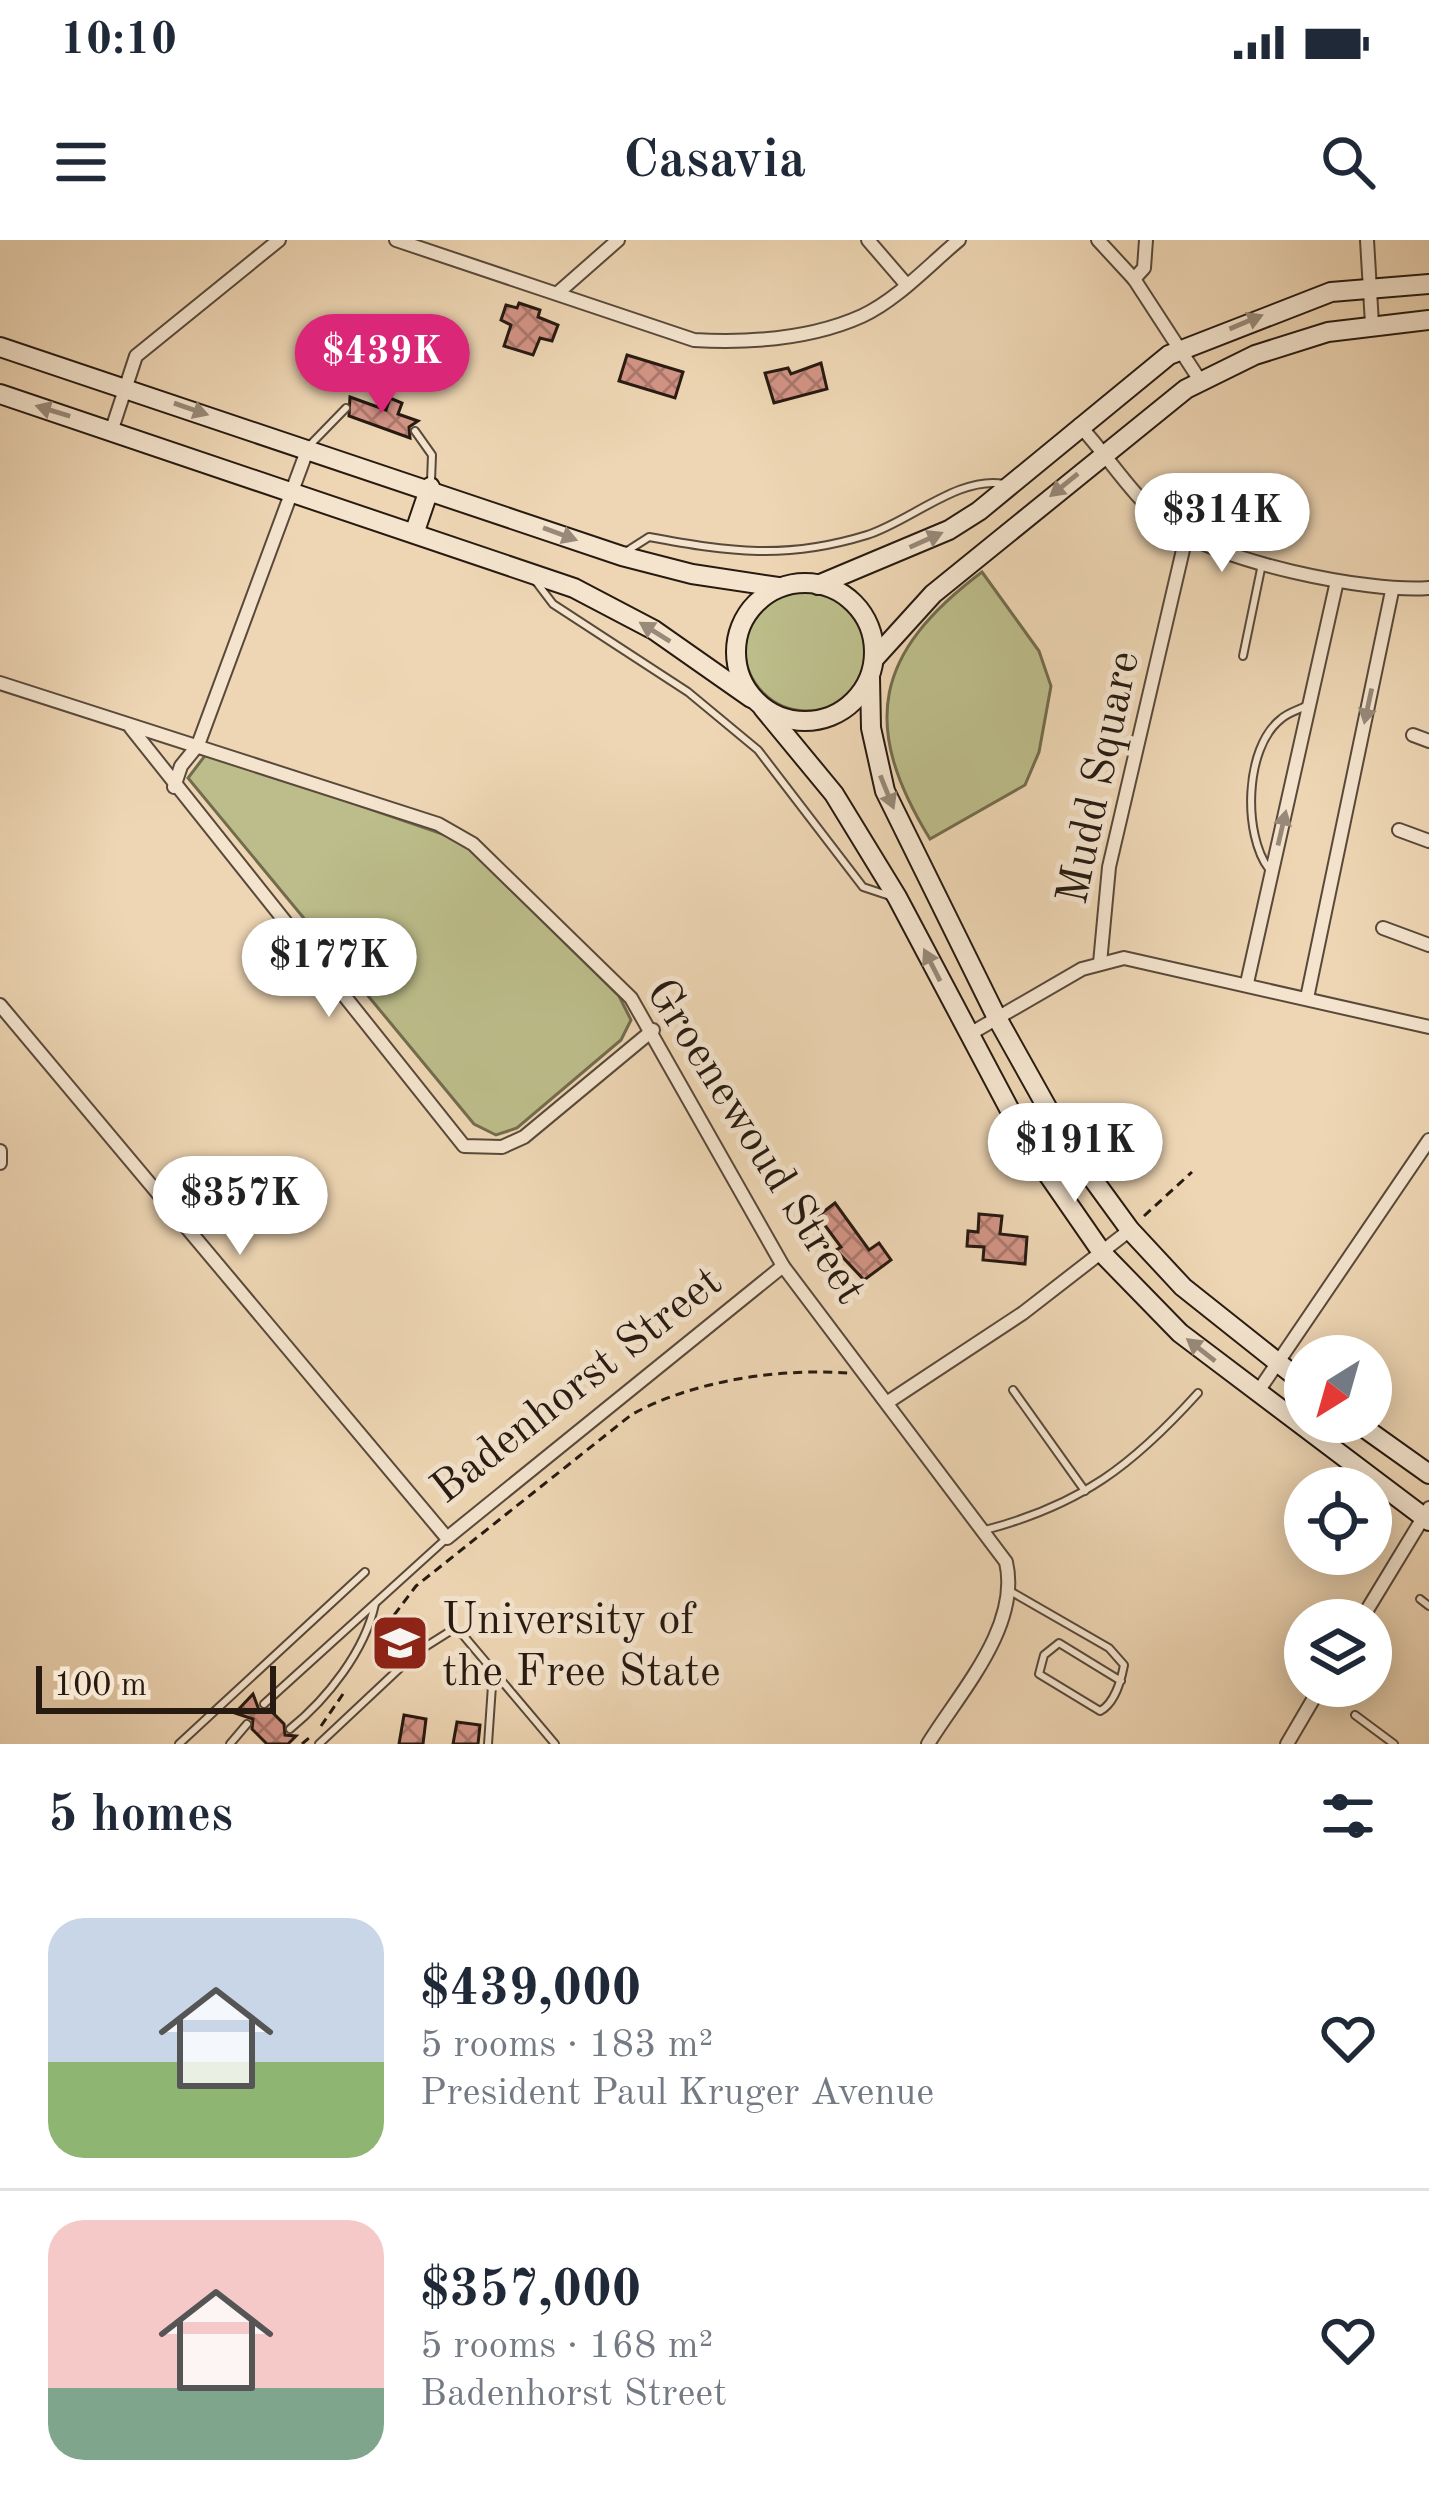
<!DOCTYPE html>
<html lang="en">
<head>
<meta charset="utf-8">
<style>
  body { margin:0; font-family:"Old Standard TT",serif; background:#f6f6f7; color:#1f2937; height:100vh; display:flex; flex-direction:column; font-size:45px; white-space:nowrap }
  * { box-sizing:border-box; margin:0 }
  p { font-size:39px; color:#747a83 }
  .icon { flex:none; width:66px; height:66px; fill:none; stroke:currentColor; stroke-width:2; stroke-linecap:round; stroke-linejoin:round }
  .map { position:relative; height:1504px; overflow:hidden }
  .sheet { display:flex; flex-direction:column; background:#fff; flex:1 }
  .sheet>* { flex:none }
  .needle { width:78px; rotate:217deg }
  .fabs { position:absolute; left:1284px; top:1095px; display:grid; gap:24px }
  .fabs a { display:grid; place-items:center; width:108px; height:108px; border-radius:50%; background:#fff; box-shadow:0 6px 30px #0003; font-size:60px }
  .scale { position:absolute; left:36px; bottom:30px; width:240px; box-sizing:border-box; padding-left:12px; border:6px solid #271a11; border-top:0; font-size:33px; line-height:42px; white-space:nowrap; color:#271a11; -webkit-text-stroke:9px #f4e4ce; paint-order:stroke }
  .price { position:absolute; translate:-50% -102px; padding:0 27px; border-radius:42px; background:#fff; color:#222; font-size:39px; line-height:78px; filter:drop-shadow(0 3px 6px #0008) }
  .price::after { content:''; position:absolute; left:50%; top:72px; width:36px; height:27px; margin-left:-18px; background:inherit; clip-path:polygon(0 0,100% 0,50% 100%) }
  .price.on { background:#db2777; color:#fff }
  ul { padding:0; list-style:none }
  li { display:flex; align-items:center; gap:36px; height:300px; padding:0 48px }
  li+li { border-top:3px solid #e0e1e3 }
  li span { display:grid; place-items:center; flex:none; width:336px; height:240px; border-radius:36px; color:#555 }
  li>.icon { margin-inline-start:auto }
  span .icon { width:144px; height:144px; fill:#fffc; stroke-width:1 }
  li b { font-size:51px }
  h2 { display:flex; justify-content:space-between; align-items:center; height:144px; padding:0 48px; font-size:51px }
  .status { display:flex; justify-content:space-between; align-items:center; height:84px; padding:0 60px; background:#fff; direction:ltr }
  .status svg { height:33px; fill:currentColor }
  header { display:flex; justify-content:space-between; align-items:center; height:156px; padding:0 48px; background:#fff; font-size:54px; font-weight:700 }
  .map>svg:first-child { display:block }
  .grass { fill:#bcbd8a; stroke:#726c4e; stroke-width:3 }
  .building { fill:url(#building-cross-hatch); stroke:#271a11; stroke-width:3 }
  .lines { fill:none; stroke-linecap:round; stroke-linejoin:round }
  .lane-casing { stroke:#59493a; stroke-width:10 }
  .street-casing { stroke:#59493a; stroke-width:16 }
  .secondary-casing { stroke:#271a11; stroke-width:22 }
  .path { stroke:#271a11; stroke-width:3; stroke-dasharray:9 6; stroke-linecap:butt }
  .lane { stroke:#f4e4ce; stroke-width:6 }
  .street { stroke:#f4e4ce; stroke-width:12 }
  .secondary { stroke:#f4e4ce; stroke-width:18 }
  .oneway { fill:#988979 }
  .labels { text-anchor:middle; stroke-width:10; stroke-linejoin:round; paint-order:stroke }
  .street-label { font-size:45px; fill:#271a11; stroke:#f4e4ce }
  .poi-label { font-size:45px; fill:#271a11; stroke:#f4e4ce; text-anchor:start }
</style>
</head>
<body>
<div class="status"><b>10:10</b><svg viewBox="0 0 49 12"><path d="M0 12V9h3v3zM5 12V6h3v6zM10 12V3h3v9zM15 12V0h3v12zM26 1h20v11H26zM47 4h2v5h-2z"/></svg></div>
<header><svg class="icon" aria-label="menu" viewBox="0 0 24 24"><path d="M4 6h16M4 12h16M4 18h16"/></svg>Casavia<svg class="icon" aria-label="search" viewBox="0 0 24 24"><circle cx="10" cy="10" r="6"/><path d="M15 15l6 6"/></svg></header>
<div class="map">
<svg width="1429" height="1504" viewBox="0 0 1429 1504">
  <defs>
    <pattern id="building-cross-hatch" width="8" height="8" patternUnits="userSpaceOnUse" patternTransform="scale(3)"><rect width="8" height="8" fill="#d39486"/><path d="M0 0l8 8M0 8l8-8" fill="none" stroke="#ab786c"/></pattern>
  </defs>
  <rect width="100%" height="100%" fill="#eed6b4"/>
  <filter id="stains"><feTurbulence type="fractalNoise" baseFrequency=".00167" numOctaves="4"/><feColorMatrix values="0 0 0 0 .2 0 0 0 0 .09 0 0 0 0 .02 0 0 0 .5 -.17"/></filter>
  <radialGradient id="worn" r=".72"><stop offset=".6" stop-color="#630" stop-opacity="0"/><stop offset="1" stop-color="#630" stop-opacity=".3"/></radialGradient>
  <!-- grass -->
  <g class="grass">
    <path d="M 982,332 L 1039,411 L 1051,446 L 1039,512 L 1025,545 L 930,599 C 860,485 874,413 982,332 Z"/>
    <circle cx="807" cy="409" r="62"/>
    <polygon points="207,513 460,600 619,756 631,780 621,800 517,888 496,895 474,884 188,538"/>
  </g>
  <!-- building -->
  <g class="building">
    <polygon points="519,63 540,70 538,77 558,85 552,101 540,98 533,115 504,106 511,85 501,80 506,65 517,68"/>
    <polygon points="627,115 683,132 675,158 619,141"/>
    <polygon points="821,123 827,149 774,163 765,133 788,128 791,134"/>
    <polygon points="350,157 386,170 390,158 402,163 398,174 418,181 409,187 410,198 349,176"/>
    <polygon points="835,963 869,1010 879,1003 891,1020 864,1040 836,1010 841,1007 818,976"/>
    <polygon points="979,974 1002,976 1000,994 1027,997 1025,1024 983,1020 984,1007 967,1006 968,991 978,992"/>
    <polygon points="253,1454 259,1470 269,1469 284,1484 285,1495 296,1496 288,1504 267,1504 252,1489 253,1479 235,1473"/>
    <polygon points="404,1475 426,1479 423,1504 399,1504"/>
    <polygon points="457,1482 480,1485 478,1504 453,1504"/>
  </g>
  <g class="lines">
    <!-- lane casing -->
    <g class="lane-casing">
      <g id="lane">
        <polyline points="415,191 432,215 431,241"/>
        <polyline points="310,205 346,168"/>
        <path d="M 624,313 L 649,297 C 730,312 786,320 867,295 C 909,282 960,235 1004,244"/>
        <polyline points="534,339 553,364 688,452 758,510 863,647 893,657"/>
        <polyline points="1243,416 1262,324"/>
        <path d="M 1269,629 C 1243,595 1244,508 1281,479 C 1287,473 1298,470 1306,466"/>
        <polyline points="1013,1150 1085,1251"/>
        <path d="M 985,1290 C 1081,1265 1133,1225 1198,1153"/>
        <path d="M 1010,1351 L 1109,1408 L 1124,1425 C 1121,1441 1114,1464 1100,1471 L 1039,1434 L 1044,1415 L 1059,1403 L 1121,1441"/>
        <polyline points="1420,1359 1429,1366"/>
        <polyline points="264,1464 447,1298"/>
        <polyline points="1355,1475 1394,1504"/>
        <path d="M 290,1489 C 327,1459 365,1411 375,1364"/>
        <polyline points="179,1504 365,1332"/>
        <polyline points="230,1504 247,1484"/>
        <polyline points="319,1504 417,1412 452,1390 463,1395 555,1504"/>
        <polyline points="488,1504 493,1431"/>
      </g>
    </g>
    <!-- street casing -->
    <g class="street-casing">
      <g id="street">
        <path d="M 396,0 L 694,100 C 749,103 811,99 862,76 C 897,60 930,24 959,0"/>
        <polyline points="868,0 905,43"/>
        <polyline points="1098,0 1134,39 1201,142"/>
        <polyline points="1367,0 1372,84"/>
        <polyline points="1134,39 1144,28 1146,0"/>
        <polyline points="560,51 618,0"/>
        <path d="M 1079,185 C 1108,216 1132,256 1165,282 C 1213,321 1367,353 1429,348"/>
        <polyline points="112,189 136,116 279,0"/>
        <path d="M 0,443 L 438,584 L 473,604 L 631,758 L 783,1026 L 1006,1322 C 1021,1386 960,1452 928,1504"/>
        <polyline points="131,488 464,906 502,907 524,897 653,790"/>
        <polyline points="1413,495 1429,501"/>
        <polyline points="174,547 181,526 198,505 308,208"/>
        <polyline points="1399,590 1429,601"/>
        <polyline points="1383,688 1429,705"/>
        <polyline points="1100,723 1109,627 1186,297"/>
        <polyline points="1247,743 1337,341"/>
        <polyline points="1307,758 1392,351"/>
        <polyline points="0,765 447,1298 783,1026"/>
        <polyline points="968,795 1082,729 1124,718 1429,787"/>
        <polyline points="0,911 0,923"/>
        <polyline points="1257,1153 1429,900"/>
        <polyline points="888,1162 1023,1073 1130,990"/>
        <polyline points="1361,1380 1429,1268"/>
        <polyline points="1287,1504 1321,1446"/>
      </g>
    </g>
    <!-- secondary casing -->
    <g class="secondary-casing">
      <g id="secondary">
        <polyline points="0,107 622,316 692,334 778,347"/>
        <polyline points="0,154 574,348 654,390 751,458"/>
        <polyline points="415,291 430,247"/>
        <circle cx="805" cy="412" r="69"/>
        <polyline points="818,345 949,290 979,271 1169,115 1331,52 1429,44"/>
        <polyline points="874,419 933,354 1186,149 1255,115 1328,92 1429,80"/>
        <polyline points="870,438 871,488 885,551 997,778 1068,905 1130,990 1183,1047 1305,1144"/>
        <polyline points="763,468 834,554 897,657 1031,910 1103,1014 1180,1093 1429,1281"/>
        <polyline points="1356,1182 1429,1234"/>
      </g>
    </g>
    <!-- path -->
    <g class="path">
      <polyline points="1144,976 1192,932"/>
      <path d="M 376,1399 L 416,1346 L 631,1175 C 691,1141 779,1128 848,1133"/>
      <polyline points="321,1486 343,1454"/>
      <polyline points="302,1504 310,1497"/>
    </g>
    <!-- lane -->
    <use href="#lane" class="lane"/>
    <!-- street -->
    <use href="#street" class="street"/>
    <!-- secondary -->
    <use href="#secondary" class="secondary"/>
  </g>
  <!-- one-way arrows -->
  <defs><path id="oneway-solid" d="M-6-.8H1V-3.2L6.5 0L1 3.2V.8H-6Z" transform="scale(3)"/></defs>
  <g class="oneway">
    <use href="#oneway-solid" transform="translate(1246 82) rotate(-23)"/>
    <use href="#oneway-solid" transform="translate(191 169) rotate(19)"/>
    <use href="#oneway-solid" transform="translate(53 171) rotate(-163)"/>
    <use href="#oneway-solid" transform="translate(1064 245) rotate(141)"/>
    <use href="#oneway-solid" transform="translate(560 294) rotate(20)"/>
    <use href="#oneway-solid" transform="translate(926 300) rotate(-24)"/>
    <use href="#oneway-solid" transform="translate(655 392) rotate(-148)"/>
    <use href="#oneway-solid" transform="translate(1368 466) rotate(102)"/>
    <use href="#oneway-solid" transform="translate(887 552) rotate(68)"/>
    <use href="#oneway-solid" transform="translate(1282 588) rotate(-77)"/>
    <use href="#oneway-solid" transform="translate(932 725) rotate(-117)"/>
    <use href="#oneway-solid" transform="translate(1201 1110) rotate(-142)"/>
  </g>
  <!-- icons -->
  <defs>
    <g id="university-square" transform="scale(3)"><rect x="-9" y="-9" width="18" height="18" rx="4" fill="#8f2418" stroke="#f4e4ce"/><path d="M0-5L7-2L0 1L-7-2ZM-4 1L0 2.5L4 1V4Q0 6-4 4Z" fill="#fff"/></g>
  </defs>
  <g fill-rule="evenodd">
    <use href="#university-square" x="400" y="1403"/>
  </g>
  <g class="labels">
    <!-- street labels -->
    <g class="street-label">
      <text transform="translate(1096 537) rotate(-78)" y="16">Mudd Square</text>
      <text transform="translate(758 900) rotate(58)" y="16">Groenewoud Street</text>
      <text transform="translate(575 1143) rotate(-38)" y="16">Badenhorst Street</text>
    </g>
    <!-- poi labels -->
    <g class="poi-label">
      <text x="442" y="1393">University of<tspan x="442" dy="52">the Free State</tspan></text>
    </g>
  </g>
  <rect width="100%" height="100%" filter="url(#stains)"/>
  <rect width="100%" height="100%" fill="url(#worn)"/>
</svg>
<div class="fabs">
<a><svg class="needle" viewBox="-14 -14 28 28"><path d="M0-13l5 13h-10z" fill="#e53935"/><path d="M0 13l5-13h-10z" fill="#747a83"/></svg></a>
<a><svg class="icon" aria-label="locate" viewBox="0 0 24 24"><circle cx="12" cy="12" r="6"/><path d="M12 2v4M12 18v4M2 12h4M18 12h4"/></svg></a>
<a><svg class="icon" aria-label="layers" viewBox="0 0 24 24"><path d="M12 4l9 5-9 5-9-5zM3 14l9 5 9-5"/></svg></a>
</div>
<div class="scale">100 m</div>
<b class="price on" style="left:382px;top:176px">$439K</b>
<b class="price" style="left:1222px;top:335px">$314K</b>
<b class="price" style="left:329px;top:780px">$177K</b>
<b class="price" style="left:1075px;top:965px">$191K</b>
<b class="price" style="left:240px;top:1018px">$357K</b>
</div>
<section class="sheet">
<h2>5 homes<svg class="icon" aria-label="filters" viewBox="0 0 24 24"><path d="M4 7h16M4 17h16"/><circle cx="9" cy="7" r="2"/><circle cx="15" cy="17" r="2"/></svg></h2>
<ul>
<li><span style="background:linear-gradient(#c9d6e8 60%,#8fb573 0)"><svg class="icon" aria-label="home" viewBox="0 0 24 24"><path d="M3 11l9-7 9 7M6 9v11h12V9"/></svg></span><div><b>$439,000</b><p>5 rooms · 183 m²</p><p>President Paul Kruger Avenue</p></div><svg class="icon" aria-label="heart" viewBox="0 0 24 24"><path d="M12 20l-8-8c-3-5 5-10 8-4 3-6 11-1 8 4z"/></svg></li>
<li><span style="background:linear-gradient(#f6c9c9 70%,#7fa58c 0)"><svg class="icon" aria-label="home" viewBox="0 0 24 24"><path d="M3 11l9-7 9 7M6 9v11h12V9"/></svg></span><div><b>$357,000</b><p>5 rooms · 168 m²</p><p>Badenhorst Street</p></div><svg class="icon" aria-label="heart" viewBox="0 0 24 24"><path d="M12 20l-8-8c-3-5 5-10 8-4 3-6 11-1 8 4z"/></svg></li>
</ul>
</section>
</body>
</html>
